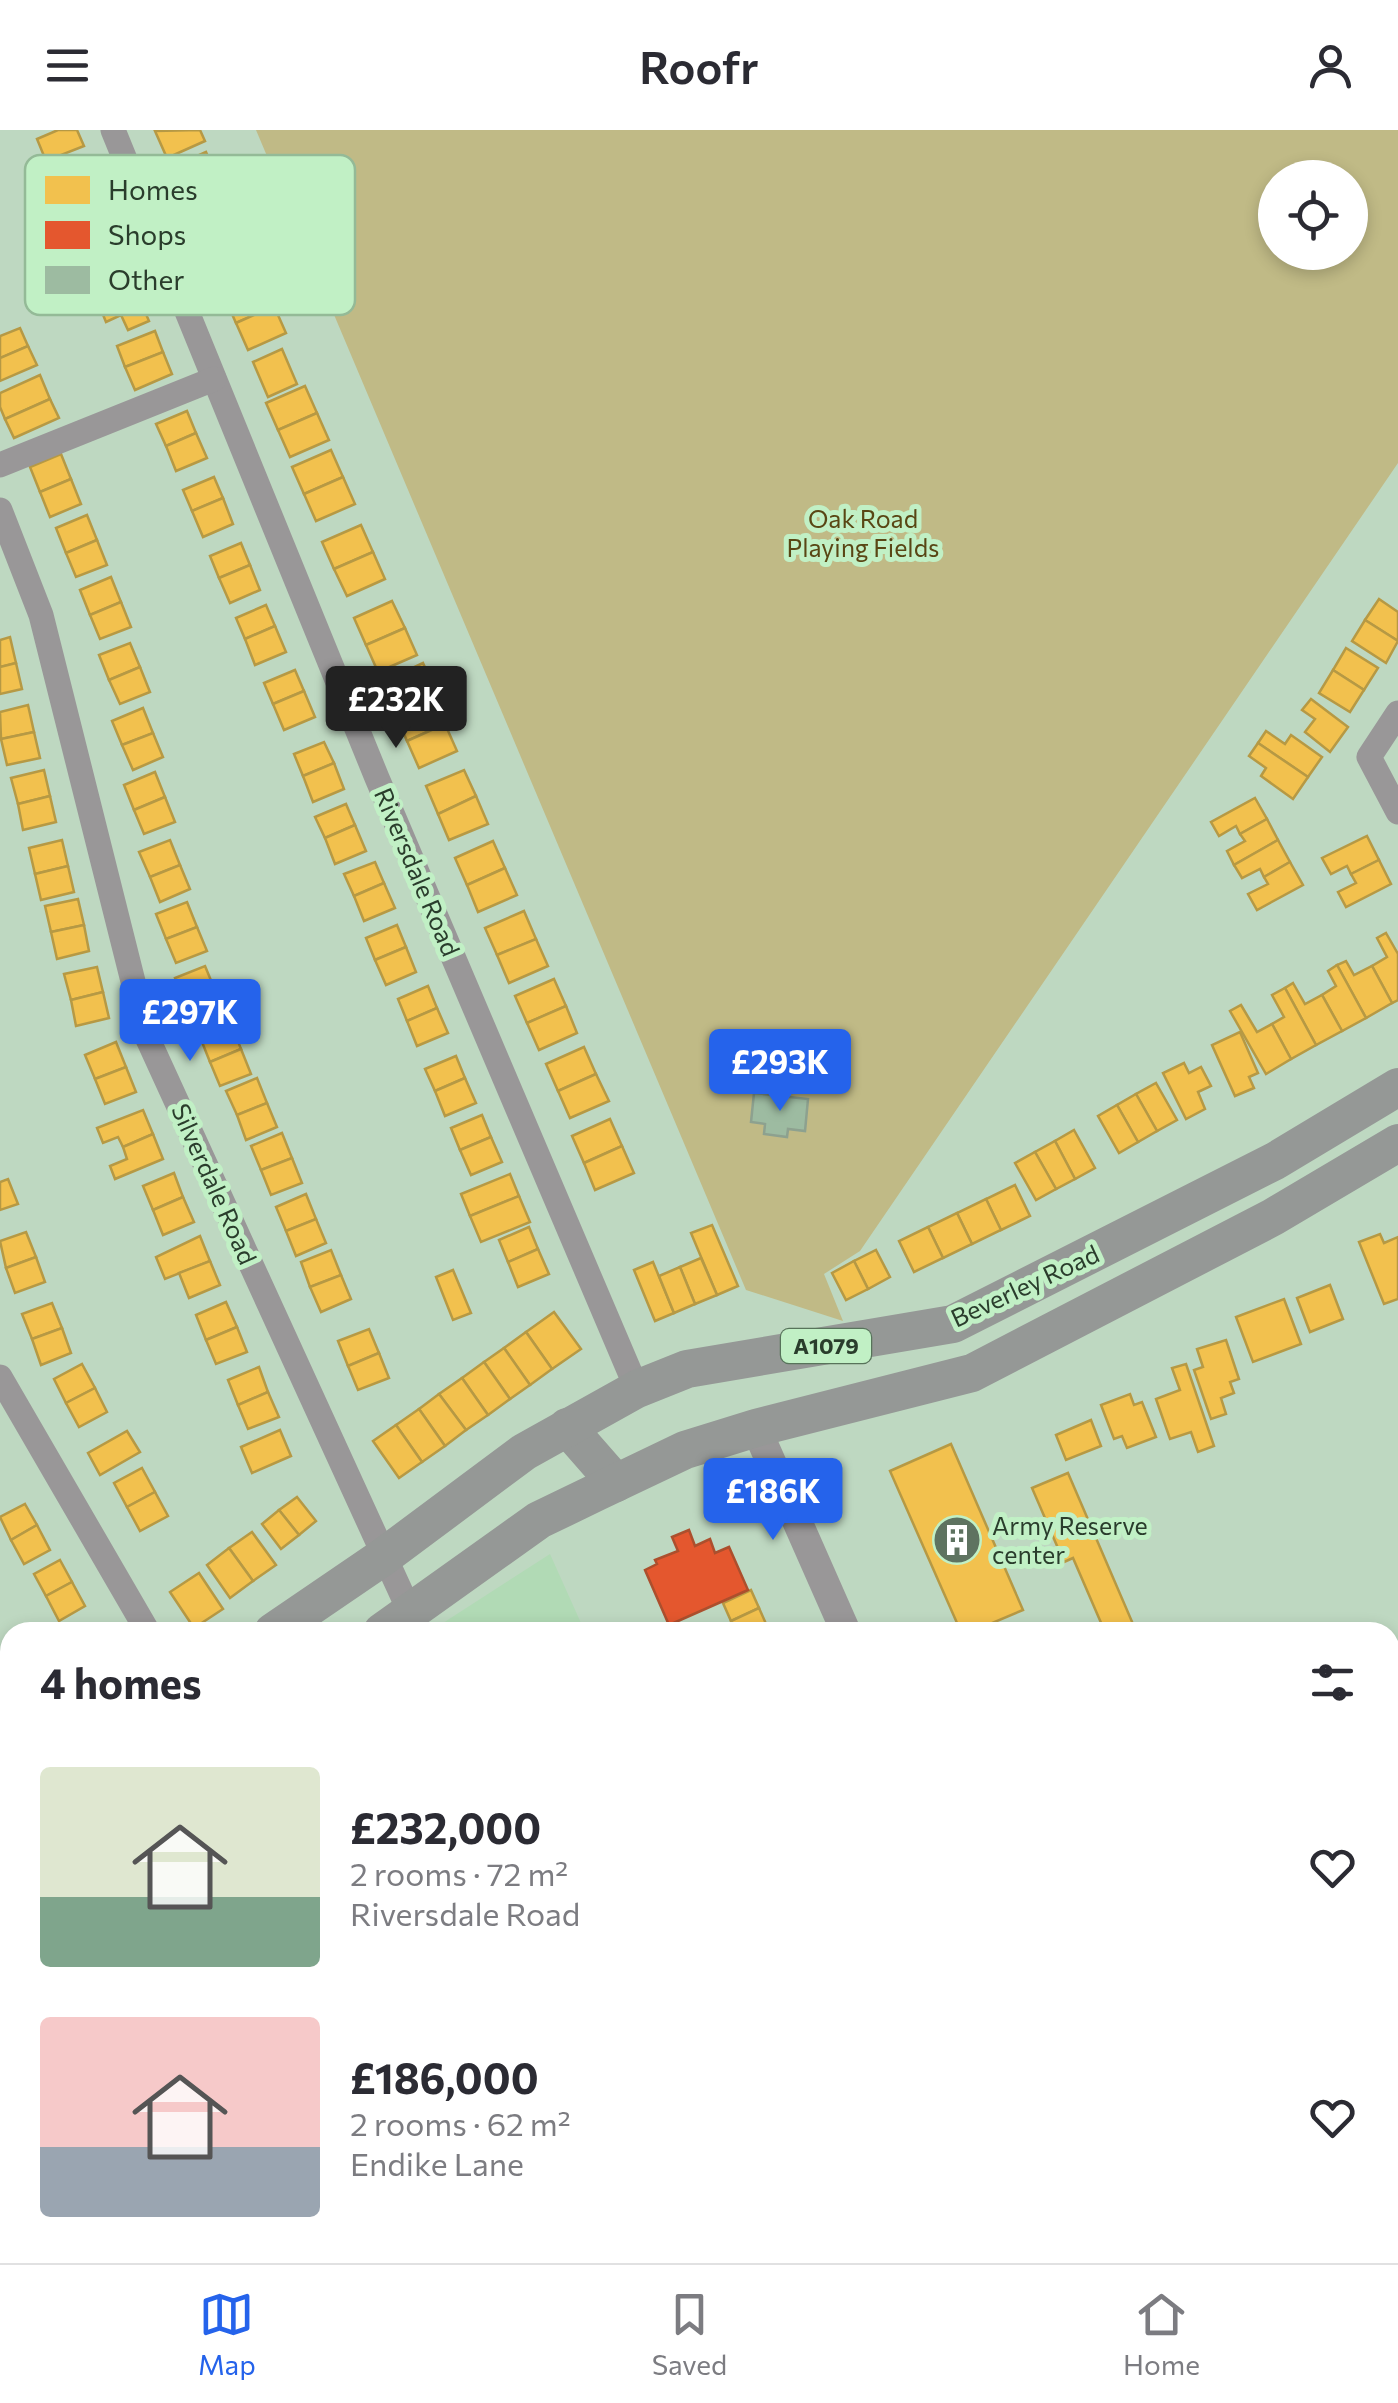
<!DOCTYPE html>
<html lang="en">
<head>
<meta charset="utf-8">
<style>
  body { margin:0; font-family:Commissioner,sans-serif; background:#f2f2f3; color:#2b2b33; height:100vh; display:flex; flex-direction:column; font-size:38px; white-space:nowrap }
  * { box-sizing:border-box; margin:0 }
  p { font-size:32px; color:#7c7c81 }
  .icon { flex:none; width:55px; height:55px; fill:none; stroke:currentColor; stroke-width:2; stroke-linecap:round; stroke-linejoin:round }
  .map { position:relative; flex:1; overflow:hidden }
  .panel { position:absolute; left:0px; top:1492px; width:1400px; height:642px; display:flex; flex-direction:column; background:#fff; border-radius:30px 30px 0 0; box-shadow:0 5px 15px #0003 }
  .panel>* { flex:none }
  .controls { position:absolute; left:1258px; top:30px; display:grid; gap:20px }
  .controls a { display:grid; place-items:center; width:110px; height:110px; border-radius:50%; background:#fff; box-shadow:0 5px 15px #0003; font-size:50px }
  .price { position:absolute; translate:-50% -85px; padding:0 22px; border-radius:10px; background:#2563eb; color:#fff; font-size:32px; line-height:65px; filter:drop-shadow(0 2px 5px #0008) }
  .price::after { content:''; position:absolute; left:50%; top:60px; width:30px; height:22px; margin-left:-15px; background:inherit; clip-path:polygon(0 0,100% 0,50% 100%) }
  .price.selected { background:#222; color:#fff }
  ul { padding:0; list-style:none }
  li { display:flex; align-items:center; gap:30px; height:250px; padding:0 40px }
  li span { display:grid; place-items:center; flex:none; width:280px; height:200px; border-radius:10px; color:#555 }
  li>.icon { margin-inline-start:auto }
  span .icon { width:120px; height:120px; fill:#fffc; stroke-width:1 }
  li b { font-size:42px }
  h2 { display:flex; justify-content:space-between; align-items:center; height:120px; padding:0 40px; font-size:42px }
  header { display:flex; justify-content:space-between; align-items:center; height:130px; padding:0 40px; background:#fff; font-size:45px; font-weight:600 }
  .tabs { display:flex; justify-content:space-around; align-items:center; height:140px; border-top:2px solid #e1e1e2; background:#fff; font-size:28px; color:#7c7c81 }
  .tabs a { display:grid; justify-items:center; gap:5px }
  .tabs .selected { color:#2563eb }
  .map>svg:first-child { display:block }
  .built { fill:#b1dab5 }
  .green { fill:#c0ba86; fill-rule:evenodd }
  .homes { fill:#f2c14e; stroke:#b69944; stroke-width:2.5 }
  .shops { fill:#e4572e; stroke:#ac4f2d; stroke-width:2.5 }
  .building { fill:#9dbba1; stroke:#8da18f; stroke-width:2.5 }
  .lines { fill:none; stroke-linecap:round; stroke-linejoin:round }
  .minor { stroke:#999798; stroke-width:25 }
  .tertiary { stroke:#999798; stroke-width:30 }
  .primary { stroke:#959896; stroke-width:38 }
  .labels { text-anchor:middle; stroke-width:10; stroke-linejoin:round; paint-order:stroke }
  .shield { fill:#c1f0c5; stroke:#57735a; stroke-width:2.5 }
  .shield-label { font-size:22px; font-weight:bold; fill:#2a3d2c }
  .park-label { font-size:25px; fill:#594614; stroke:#c1f0c5 }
  .street-label { font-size:25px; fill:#2a3d2c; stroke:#c1f0c5 }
  .poi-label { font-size:25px; fill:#2a3d2c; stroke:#c1f0c5; text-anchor:start }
  .key { fill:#c1f0c5; stroke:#94ba97; stroke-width:2.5 }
  .key-label { font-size:28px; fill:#2a3d2c }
</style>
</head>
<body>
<header><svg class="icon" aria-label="menu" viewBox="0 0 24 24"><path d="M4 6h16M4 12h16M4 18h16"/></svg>Roofr<svg class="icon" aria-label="person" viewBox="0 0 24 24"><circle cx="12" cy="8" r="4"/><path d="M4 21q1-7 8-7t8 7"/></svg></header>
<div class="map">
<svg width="1398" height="2133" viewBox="0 0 1398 2133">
  <rect width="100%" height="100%" fill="#bed8c1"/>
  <!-- built -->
  <g class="built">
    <polygon points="550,1424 585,1502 429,1502"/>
    <polygon points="176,2125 1082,2125 1086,2133 180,2133"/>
  </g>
  <!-- green -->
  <path class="green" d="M 256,0 L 1398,0 L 1398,333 L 860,1121 L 824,1144 L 843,1191 L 746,1160 ZM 1275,48 L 1350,48 L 1350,122 L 1275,122 Z"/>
  <!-- homes -->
  <g class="homes">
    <polygon points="58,0 77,0 84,16 46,31 37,9"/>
    <polygon points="200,0 205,11 167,28 155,1"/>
    <polygon points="206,22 218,49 180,67 168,39"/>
    <polygon points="262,149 274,176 236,193 224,166"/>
    <polygon points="133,154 149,191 128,200 121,185 106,192 97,170"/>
    <polygon points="274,176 286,203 248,220 236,193"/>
    <polygon points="20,198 28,216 0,228 0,206"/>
    <polygon points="155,201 163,222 125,237 117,216"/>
    <polygon points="28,216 37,235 0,251 0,228"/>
    <polygon points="282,219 297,254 268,267 253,232"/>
    <polygon points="163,222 172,244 135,260 125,237"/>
    <polygon points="40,245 50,269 5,289 0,277 0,263"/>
    <polygon points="305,256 317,283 278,300 266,273"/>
    <polygon points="50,269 59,288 14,308 5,289"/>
    <polygon points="187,281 196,303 166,316 156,294"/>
    <polygon points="317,283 329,310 290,327 278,300"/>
    <polygon points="196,303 207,328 176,341 166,316"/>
    <polygon points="331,320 343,347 304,364 292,337"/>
    <polygon points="61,324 71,349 40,362 30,337"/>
    <polygon points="214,347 223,368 192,381 183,360"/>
    <polygon points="343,347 355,374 316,391 304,364"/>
    <polygon points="71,349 81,374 50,387 40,362"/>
    <polygon points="223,368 233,394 203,407 192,381"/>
    <polygon points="87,385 97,410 66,423 56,398"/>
    <polygon points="361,395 373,422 334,439 322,412"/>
    <polygon points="97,410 107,435 76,447 66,423"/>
    <polygon points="241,413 250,435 219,448 210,426"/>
    <polygon points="373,422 385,449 347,466 334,439"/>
    <polygon points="250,435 260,460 230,473 219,448"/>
    <polygon points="111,447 121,472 90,485 80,460"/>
    <polygon points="1379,469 1398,482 1398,511 1365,490"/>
    <polygon points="392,471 405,498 366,515 354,488"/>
    <polygon points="121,472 131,497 100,509 90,485"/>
    <polygon points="266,475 275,496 245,509 236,488"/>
    <polygon points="1365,490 1398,511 1386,533 1352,511"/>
    <polygon points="275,496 286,522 255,535 245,509"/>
    <polygon points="405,498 417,525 378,542 366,515"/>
    <polygon points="10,507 16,533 0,537 0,510"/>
    <polygon points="130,513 140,537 109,550 99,525"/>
    <polygon points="1346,518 1378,538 1364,560 1333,540"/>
    <polygon points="16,533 22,559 0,564 0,537"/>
    <polygon points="423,533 433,555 390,575 380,553"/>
    <polygon points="140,537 150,562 120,574 109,550"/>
    <polygon points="295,540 304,561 273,574 264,553"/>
    <polygon points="1333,540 1364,560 1350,582 1319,563"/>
    <polygon points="304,561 315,587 284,600 273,574"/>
    <polygon points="433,567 445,594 407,611 395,583"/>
    <polygon points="1311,569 1348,597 1330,622 1305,602 1315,589 1302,580"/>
    <polygon points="28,575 34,602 1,609 0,582"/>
    <polygon points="143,578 153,603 122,615 112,591"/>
    <polygon points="445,594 457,621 419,638 407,611"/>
    <polygon points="1266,601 1285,614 1291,605 1322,627 1308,647 1258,613"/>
    <polygon points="34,602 40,628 7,635 1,609"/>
    <polygon points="153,603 163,627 133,640 122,615"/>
    <polygon points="324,612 334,633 303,646 294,624"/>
    <polygon points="1258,613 1308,647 1293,669 1261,646 1266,638 1249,626"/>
    <polygon points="334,633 344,659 313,672 303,646"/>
    <polygon points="44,640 50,666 18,674 11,648"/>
    <polygon points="464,640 476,666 438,684 426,656"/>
    <polygon points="155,642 165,667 134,680 124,655"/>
    <polygon points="50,666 56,692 23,700 18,674"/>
    <polygon points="476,666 488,694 449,710 438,684"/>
    <polygon points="165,667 175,692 144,704 134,680"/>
    <polygon points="1255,668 1267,689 1240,704 1236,696 1219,706 1211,692"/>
    <polygon points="346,674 355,695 325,708 315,687"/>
    <polygon points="1267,689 1278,710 1234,735 1227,721 1245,711 1240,704"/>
    <polygon points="355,695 366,721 335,734 325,708"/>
    <polygon points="1367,706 1379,730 1351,744 1347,736 1331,744 1322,728"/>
    <polygon points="62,710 68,736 35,744 29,718"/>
    <polygon points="170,710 180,735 150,747 139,722"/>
    <polygon points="1278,710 1290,732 1264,747 1260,739 1242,748 1234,735"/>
    <polygon points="493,711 505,738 467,755 455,728"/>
    <polygon points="1379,730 1391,754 1346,777 1338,762 1356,753 1351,744"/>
    <polygon points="375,732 384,753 354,766 344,744"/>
    <polygon points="1290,732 1303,755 1257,780 1248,764 1268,754 1264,747"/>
    <polygon points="180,735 190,759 160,772 150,747"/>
    <polygon points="68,736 74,762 41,770 35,744"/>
    <polygon points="505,738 517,765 478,782 467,755"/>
    <polygon points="384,753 395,778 364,791 354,766"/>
    <polygon points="78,769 84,795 51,802 45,776"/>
    <polygon points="187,772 197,797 166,809 156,784"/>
    <polygon points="524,781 536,809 497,825 485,798"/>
    <polygon points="84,795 89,821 57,829 51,802"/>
    <polygon points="397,795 406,817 375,830 366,808"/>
    <polygon points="197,797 207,821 176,833 166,809"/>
    <polygon points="1386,803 1398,824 1398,870 1392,873 1372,836 1387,827 1377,808"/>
    <polygon points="536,809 548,836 509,853 497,825"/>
    <polygon points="406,817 416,842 386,855 375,830"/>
    <polygon points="1346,831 1354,845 1372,836 1392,873 1366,888 1337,835"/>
    <polygon points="1337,835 1366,888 1342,901 1322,865 1336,856 1328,841"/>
    <polygon points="205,836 215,860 185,873 175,848"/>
    <polygon points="97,837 103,862 71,870 64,844"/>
    <polygon points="554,849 566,876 527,893 515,866"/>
    <polygon points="1293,853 1305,874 1322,865 1342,901 1316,915 1285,858"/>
    <polygon points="428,856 437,878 407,891 398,869"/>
    <polygon points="1285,858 1316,915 1291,929 1272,894 1284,887 1272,865"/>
    <polygon points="215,860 225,885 195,898 185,873"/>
    <polygon points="103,862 109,888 76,896 71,870"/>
    <polygon points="1241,875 1257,902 1272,894 1291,929 1266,944 1230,881"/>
    <polygon points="566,876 577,903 539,920 527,893"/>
    <polygon points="437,878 448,903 417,916 407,891"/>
    <polygon points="231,894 241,919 210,932 200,907"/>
    <polygon points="1240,902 1258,943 1249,947 1254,958 1235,966 1212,915"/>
    <polygon points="116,912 126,937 95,949 85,925"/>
    <polygon points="584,917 596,944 558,961 546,934"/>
    <polygon points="241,919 251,944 220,956 210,932"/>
    <polygon points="456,926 465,948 435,961 425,939"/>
    <polygon points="1184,933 1189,943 1201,937 1211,956 1198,962 1205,979 1186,989 1163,943"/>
    <polygon points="126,937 136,962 105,974 95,949"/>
    <polygon points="596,944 609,971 570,988 558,961"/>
    <polygon points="257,948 267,973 237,985 226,961"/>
    <polygon points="465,948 476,973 445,986 435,961"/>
    <polygon points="1156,953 1177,990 1157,1001 1136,964"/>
    <polygon points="1136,964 1157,1001 1138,1012 1117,975"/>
    <polygon points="267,973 277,997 246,1010 237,985"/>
    <polygon points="1117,975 1138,1012 1119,1023 1098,986"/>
    <polygon points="143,980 153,1004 123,1017 118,1007 103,1013 97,998"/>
    <polygon points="482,985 491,1007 460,1020 451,998"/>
    <polygon points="610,989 622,1016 584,1033 572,1006"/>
    <polygon points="1074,1000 1095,1038 1075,1049 1055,1011"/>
    <polygon points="282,1003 292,1028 261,1040 251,1016"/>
    <polygon points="153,1004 163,1029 115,1049 110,1036 127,1029 123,1017"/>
    <polygon points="491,1007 502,1032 471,1045 460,1020"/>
    <polygon points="1055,1011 1075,1049 1056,1059 1035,1022"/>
    <polygon points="622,1016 634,1043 595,1060 584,1033"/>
    <polygon points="1035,1022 1056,1059 1036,1070 1015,1033"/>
    <polygon points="292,1028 302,1053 271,1065 261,1040"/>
    <polygon points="174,1043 183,1067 153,1080 143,1056"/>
    <polygon points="510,1044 519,1066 470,1086 461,1064"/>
    <polygon points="8,1049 18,1074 0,1080 0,1052"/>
    <polygon points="1015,1055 1030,1086 1001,1100 986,1069"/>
    <polygon points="306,1064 316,1089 286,1101 276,1077"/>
    <polygon points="519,1066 530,1092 481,1112 470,1086"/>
    <polygon points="183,1067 194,1092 163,1105 153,1080"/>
    <polygon points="986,1069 1001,1100 972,1114 957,1083"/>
    <polygon points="957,1083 972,1114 943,1128 928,1097"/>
    <polygon points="316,1089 326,1113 296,1126 286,1101"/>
    <polygon points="712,1095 738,1156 717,1165 691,1103"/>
    <polygon points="529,1097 538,1119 508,1132 499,1110"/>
    <polygon points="928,1097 943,1128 914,1142 899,1111"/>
    <polygon points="26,1102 36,1127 6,1138 0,1111"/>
    <polygon points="1380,1104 1384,1113 1398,1107 1398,1169 1384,1174 1359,1112"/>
    <polygon points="200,1106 210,1131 165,1149 156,1127"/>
    <polygon points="538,1119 549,1144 518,1157 508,1132"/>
    <polygon points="331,1120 341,1145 310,1157 301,1132"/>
    <polygon points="876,1120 890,1147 868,1159 854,1131"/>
    <polygon points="36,1127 45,1152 15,1163 6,1138"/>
    <polygon points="701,1128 717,1165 695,1174 680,1137"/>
    <polygon points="210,1131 220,1155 189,1168 179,1143"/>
    <polygon points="854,1131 868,1159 846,1170 832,1143"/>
    <polygon points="653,1132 674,1183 655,1191 634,1140"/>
    <polygon points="680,1137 695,1174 674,1183 659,1146"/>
    <polygon points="453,1140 471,1183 453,1190 436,1147"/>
    <polygon points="341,1145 351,1169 321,1182 310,1157"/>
    <polygon points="1330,1155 1343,1189 1310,1202 1297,1168"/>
    <polygon points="1284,1169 1301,1214 1253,1232 1236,1187"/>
    <polygon points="226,1172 237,1197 206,1210 196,1185"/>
    <polygon points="52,1173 62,1198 32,1209 22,1184"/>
    <polygon points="554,1182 581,1219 552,1239 526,1202"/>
    <polygon points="237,1197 247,1222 216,1234 206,1210"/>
    <polygon points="62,1198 71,1223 41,1235 32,1209"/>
    <polygon points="369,1199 379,1223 348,1236 338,1211"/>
    <polygon points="526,1202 552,1239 530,1255 504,1218"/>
    <polygon points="1226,1210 1239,1249 1230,1252 1234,1263 1221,1268 1226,1284 1211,1289 1194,1240 1203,1237 1197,1219"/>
    <polygon points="504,1218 530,1255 510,1269 484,1232"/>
    <polygon points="379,1223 389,1248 358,1260 348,1236"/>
    <polygon points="484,1232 510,1269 488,1285 462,1248"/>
    <polygon points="82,1234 95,1258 66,1273 54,1249"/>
    <polygon points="1186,1234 1214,1316 1198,1322 1191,1302 1170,1309 1156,1269 1180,1260 1172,1238"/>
    <polygon points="259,1237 268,1262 238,1275 228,1250"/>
    <polygon points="462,1248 488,1285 466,1300 439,1264"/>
    <polygon points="95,1258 107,1282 79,1297 66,1273"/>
    <polygon points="268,1262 279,1287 248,1299 238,1275"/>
    <polygon points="439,1264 466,1300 445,1316 419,1279"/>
    <polygon points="1130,1264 1134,1275 1142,1272 1156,1307 1127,1318 1122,1306 1114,1309 1101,1275"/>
    <polygon points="419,1279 445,1316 422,1332 396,1295"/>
    <polygon points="1091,1290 1101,1316 1066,1330 1056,1305"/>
    <polygon points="396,1295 422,1332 399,1348 373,1311"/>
    <polygon points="280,1300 291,1326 252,1343 241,1317"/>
    <polygon points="127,1301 140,1322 100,1345 88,1323"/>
    <polygon points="951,1314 1023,1480 971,1502 961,1502 890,1341"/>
    <polygon points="142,1338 155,1362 127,1377 114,1353"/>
    <polygon points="1068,1343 1133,1494 1113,1502 1105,1502 1073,1428 1064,1432 1032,1358"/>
    <polygon points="155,1362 168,1386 140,1401 127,1377"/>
    <polygon points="297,1367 316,1391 299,1405 279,1380"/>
    <polygon points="25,1374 37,1395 11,1410 0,1387"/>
    <polygon points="279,1380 299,1405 281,1419 262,1394"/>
    <polygon points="37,1395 50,1420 24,1434 11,1410"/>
    <polygon points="252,1402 276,1435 253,1451 229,1418"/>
    <polygon points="229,1418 253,1451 230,1468 207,1435"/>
    <polygon points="60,1430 72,1452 46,1466 34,1444"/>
    <polygon points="199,1443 223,1479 194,1498 170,1462"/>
    <polygon points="72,1452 85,1476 59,1491 46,1466"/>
    <polygon points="751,1460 759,1478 731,1491 723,1473"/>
    <polygon points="759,1478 767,1496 752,1502 736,1502 731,1491"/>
    <polygon points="8,1586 10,1588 10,1620 0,1609 0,1593"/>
    <polygon points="0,1609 10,1620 10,1629 0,1638"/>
    <polygon points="1395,1756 1398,1786 1390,1787 1390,1757"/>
    <polygon points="0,2011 10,2014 7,2042 0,2040"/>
    <polygon points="2,2073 6,2081 10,2081 10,2100 0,2104"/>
    <polygon points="10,2100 10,2125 25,2127 10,2133 0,2133 0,2104"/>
    <polygon points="147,2125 151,2133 117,2133 113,2126"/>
  </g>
  <!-- shops -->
  <polygon class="shops" points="689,1400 695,1416 710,1409 715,1423 729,1417 748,1460 669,1495 645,1440 657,1434 655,1430 678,1421 672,1407"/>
  <!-- building -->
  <polygon class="building" points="754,963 808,969 805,1001 788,999 787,1007 764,1004 765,994 751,992"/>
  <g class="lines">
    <!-- minor -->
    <g class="minor">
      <polyline points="113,0 377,648 637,1259"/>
      <polyline points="0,335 214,249"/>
      <polyline points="0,380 41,485 147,907 410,1482"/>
      <polyline points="1398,583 1369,627 1398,682"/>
      <polyline points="0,1247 148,1502"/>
      <polyline points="1390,1841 1394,1838"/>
    </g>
    <!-- tertiary -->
    <g class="tertiary">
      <polyline points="756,1298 846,1502"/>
      <polyline points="1119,2125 1122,2133"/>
    </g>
    <!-- primary -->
    <g class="primary">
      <polyline points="567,1297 616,1353"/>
      <polyline points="273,1502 383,1427 524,1322 637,1259 687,1239 953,1194 1275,1031 1398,957"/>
      <polyline points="382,1502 539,1390 597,1362 685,1320 756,1298 972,1243 1273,1087 1398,1013"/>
      <polyline points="0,1724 10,1715"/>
      <polyline points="0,1812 10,1803"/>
    </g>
  </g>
  <!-- icons -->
  <defs>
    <g id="building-disc" transform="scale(2.5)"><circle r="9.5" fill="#5e7360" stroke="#c1f0c5"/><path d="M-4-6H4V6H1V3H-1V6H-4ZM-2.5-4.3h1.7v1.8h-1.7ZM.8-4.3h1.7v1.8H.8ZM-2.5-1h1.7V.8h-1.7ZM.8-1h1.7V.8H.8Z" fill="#fff"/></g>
  </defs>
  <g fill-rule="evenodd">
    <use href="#building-disc" x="957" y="1410"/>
  </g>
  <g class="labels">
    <!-- shield labels -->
    <rect class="shield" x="781" y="1199" width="90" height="34" rx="8"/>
    <g class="shield-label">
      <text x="826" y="1224">A1079</text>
    </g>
    <!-- park labels -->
    <g class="park-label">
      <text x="863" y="398">Oak Road<tspan x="863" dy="29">Playing Fields</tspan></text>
    </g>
    <!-- street labels -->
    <g class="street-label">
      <text transform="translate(417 742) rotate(67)" y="9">Riversdale Road</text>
      <text transform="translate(214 1054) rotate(66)" y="9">Silverdale Road</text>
      <text transform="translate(1025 1156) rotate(-25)" y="9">Beverley Road</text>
    </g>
    <!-- poi labels -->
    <g class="poi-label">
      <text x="992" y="1405">Army Reserve<tspan x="992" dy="29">center</tspan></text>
    </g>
  </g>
  <!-- legend -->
  <rect x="25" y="25" width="330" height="160" rx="15" class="key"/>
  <rect x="45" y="46" width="45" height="28" fill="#f2c14e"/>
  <rect x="45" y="91" width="45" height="28" fill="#e4572e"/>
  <rect x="45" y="136" width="45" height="28" fill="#9dbba1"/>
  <g class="key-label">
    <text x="108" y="70">Homes</text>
    <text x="108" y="115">Shops</text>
    <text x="108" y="160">Other</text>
  </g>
</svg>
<div class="controls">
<a><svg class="icon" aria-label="locate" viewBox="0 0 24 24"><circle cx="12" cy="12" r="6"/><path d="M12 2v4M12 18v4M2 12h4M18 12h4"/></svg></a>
</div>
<b class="price selected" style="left:396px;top:621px">£232K</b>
<b class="price" style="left:190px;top:934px">£297K</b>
<b class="price" style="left:780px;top:984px">£293K</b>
<b class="price" style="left:773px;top:1413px">£186K</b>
<section class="panel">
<h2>4 homes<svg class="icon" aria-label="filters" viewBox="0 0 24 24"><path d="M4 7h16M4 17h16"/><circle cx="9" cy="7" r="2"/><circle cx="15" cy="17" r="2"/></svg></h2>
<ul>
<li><span style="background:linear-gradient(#dfe7d0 65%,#7fa58c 0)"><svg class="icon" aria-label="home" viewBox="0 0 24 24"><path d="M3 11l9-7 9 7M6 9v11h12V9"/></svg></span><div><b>£232,000</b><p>2 rooms · 72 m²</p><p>Riversdale Road</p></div><svg class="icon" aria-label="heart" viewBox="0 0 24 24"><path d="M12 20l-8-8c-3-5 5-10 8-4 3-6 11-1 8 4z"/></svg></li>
<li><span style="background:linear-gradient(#f6c9c9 65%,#9aa5b1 0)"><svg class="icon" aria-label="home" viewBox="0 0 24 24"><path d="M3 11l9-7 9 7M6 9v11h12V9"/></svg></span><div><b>£186,000</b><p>2 rooms · 62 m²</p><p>Endike Lane</p></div><svg class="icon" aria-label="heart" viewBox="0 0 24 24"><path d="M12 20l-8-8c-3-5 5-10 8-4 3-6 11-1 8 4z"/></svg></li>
</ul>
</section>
</div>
<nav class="tabs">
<a class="selected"><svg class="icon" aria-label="map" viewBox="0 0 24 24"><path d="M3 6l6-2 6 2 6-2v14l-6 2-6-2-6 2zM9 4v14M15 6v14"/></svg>Map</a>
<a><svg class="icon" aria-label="saved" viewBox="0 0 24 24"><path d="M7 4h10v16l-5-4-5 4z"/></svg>Saved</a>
<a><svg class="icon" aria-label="home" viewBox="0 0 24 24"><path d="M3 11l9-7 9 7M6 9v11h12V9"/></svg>Home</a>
</nav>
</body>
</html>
